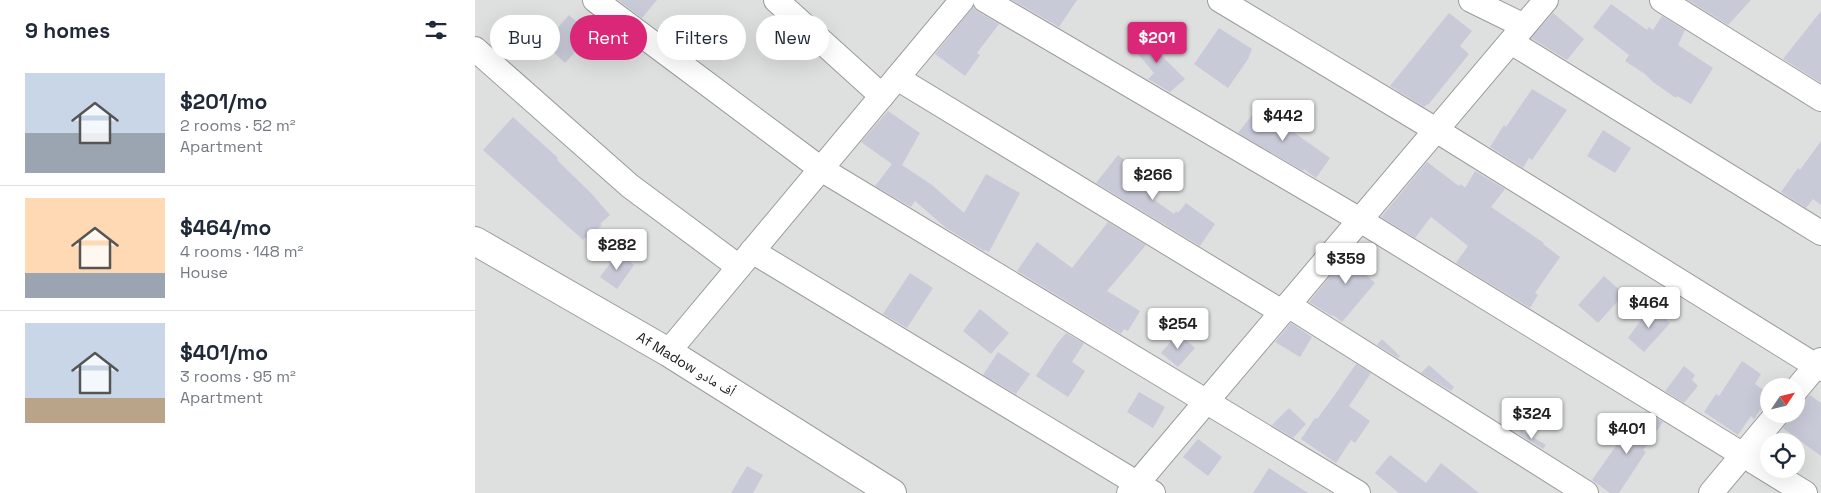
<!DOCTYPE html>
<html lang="en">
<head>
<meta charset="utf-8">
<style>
  body { margin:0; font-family:"Space Grotesk","Noto Naskh Arabic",sans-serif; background:#f6f6f7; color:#1f2937; height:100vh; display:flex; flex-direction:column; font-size:19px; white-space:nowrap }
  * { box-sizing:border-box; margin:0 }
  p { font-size:16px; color:#747a83 }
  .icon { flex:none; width:28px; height:28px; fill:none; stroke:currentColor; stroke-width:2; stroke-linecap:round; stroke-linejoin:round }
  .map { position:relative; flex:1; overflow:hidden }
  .details { display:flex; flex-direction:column; background:#fff; width:475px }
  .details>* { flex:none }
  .top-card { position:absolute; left:15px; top:15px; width:475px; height:45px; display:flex; gap:10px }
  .needle { width:32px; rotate:55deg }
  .controls { position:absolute; left:1285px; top:378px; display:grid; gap:10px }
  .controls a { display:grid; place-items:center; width:45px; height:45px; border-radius:50%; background:#fff; box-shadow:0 5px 20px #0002; font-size:25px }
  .price { position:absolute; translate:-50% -42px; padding:0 11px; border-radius:5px; background:#fff; color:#222; font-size:16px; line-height:32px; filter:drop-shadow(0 1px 2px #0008) }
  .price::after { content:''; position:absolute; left:50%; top:30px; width:15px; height:11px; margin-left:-8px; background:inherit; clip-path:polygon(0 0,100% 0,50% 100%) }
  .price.selected { background:#db2777; color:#fff }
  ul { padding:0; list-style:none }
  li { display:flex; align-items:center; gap:15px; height:125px; padding:0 25px }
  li+li { border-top:1px solid #e0e1e3 }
  li span { display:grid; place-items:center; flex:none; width:140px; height:100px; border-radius:0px; color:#555 }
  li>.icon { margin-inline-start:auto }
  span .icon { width:60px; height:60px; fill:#fffc; stroke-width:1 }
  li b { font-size:21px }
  h2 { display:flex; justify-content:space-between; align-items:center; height:60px; padding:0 25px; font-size:21px }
  .chip { padding:0 18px; border-radius:22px; background:#fff; box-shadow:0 5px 20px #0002; font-size:18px; line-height:45px }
  .chip.selected { background:#db2777; color:#fff }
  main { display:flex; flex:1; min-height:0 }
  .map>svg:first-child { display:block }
  .residential { fill:#dedfdf; fill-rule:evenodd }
  .building { fill:#c9cad8 }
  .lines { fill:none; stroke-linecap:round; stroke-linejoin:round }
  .minor-casing { stroke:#9b9b9b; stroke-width:26 }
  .tertiary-casing { stroke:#9b9b9b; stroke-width:30 }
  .minor { stroke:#fff; stroke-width:24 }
  .tertiary { stroke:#fff; stroke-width:28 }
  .labels { text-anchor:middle; stroke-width:4; stroke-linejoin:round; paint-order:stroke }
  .street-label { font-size:14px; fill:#212121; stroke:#fff }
</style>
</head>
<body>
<main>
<section class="details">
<h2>9 homes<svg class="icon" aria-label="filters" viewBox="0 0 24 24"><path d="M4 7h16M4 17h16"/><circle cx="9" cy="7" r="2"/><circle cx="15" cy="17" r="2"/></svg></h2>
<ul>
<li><span style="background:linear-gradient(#c9d6e8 60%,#9aa5b1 0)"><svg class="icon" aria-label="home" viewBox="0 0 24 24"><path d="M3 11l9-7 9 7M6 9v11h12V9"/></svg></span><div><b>$201/mo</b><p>2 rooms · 52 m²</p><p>Apartment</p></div></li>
<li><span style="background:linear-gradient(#ffd9b3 75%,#9aa5b1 0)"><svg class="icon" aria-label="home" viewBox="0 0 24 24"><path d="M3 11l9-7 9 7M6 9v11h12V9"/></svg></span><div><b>$464/mo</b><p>4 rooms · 148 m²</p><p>House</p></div></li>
<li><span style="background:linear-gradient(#c9d6e8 75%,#b9a48a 0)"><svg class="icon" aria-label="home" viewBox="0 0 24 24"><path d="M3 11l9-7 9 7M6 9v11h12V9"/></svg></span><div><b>$401/mo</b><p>3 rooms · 95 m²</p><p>Apartment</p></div></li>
</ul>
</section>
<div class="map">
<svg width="1346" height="493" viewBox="0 0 1346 493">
  <rect width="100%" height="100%" fill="#eae9f1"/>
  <!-- residential -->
  <path class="residential" d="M 0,0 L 1346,0 L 1346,493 L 0,493 ZM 1294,386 L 1321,386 L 1321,414 L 1294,414 ZM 1294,441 L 1321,441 L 1321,469 L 1294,469 Z"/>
  <!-- building -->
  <g class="building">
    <polygon points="143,0 182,0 167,18"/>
    <polygon points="537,0 602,0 584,27"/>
    <polygon points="1213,0 1276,0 1253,25"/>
    <polygon points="1136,4 1172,30 1174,27 1178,30 1187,16 1210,30 1203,45 1238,68 1216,104 1202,96 1201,98 1178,82 1170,74 1150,61 1154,55 1118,27"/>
    <polygon points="498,7 503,12 524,24 502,53 505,55 490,76 460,54"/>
    <polygon points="1346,11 1346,83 1308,59"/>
    <polygon points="974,13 997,31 985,46 994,54 953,105 952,104 949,107 915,86"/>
    <polygon points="1078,13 1109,39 1092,60 1056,38"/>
    <polygon points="94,15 116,35 90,63 69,43"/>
    <polygon points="744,28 777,49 773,59 753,88 719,64"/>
    <polygon points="663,32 710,79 695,92 673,79 679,73 653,42"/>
    <polygon points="1057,89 1092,110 1057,160 1054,158 1048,168 1015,147 1029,125 1031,127"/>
    <polygon points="785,105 821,134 855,158 841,178 829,169 828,171 763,133"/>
    <polygon points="413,111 445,133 427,165 457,185 489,213 511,174 545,193 514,252 510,250 509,251 471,228 440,201 436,207 400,186 417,164 386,142"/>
    <polygon points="38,117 83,158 82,160 116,193 135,215 125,224 127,225 112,239 110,237 108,240 8,150"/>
    <polygon points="1128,130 1156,148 1140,173 1112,156"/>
    <polygon points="1346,141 1346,205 1338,199 1331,208 1306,192 1323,168 1325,170"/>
    <polygon points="643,155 674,179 670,184 682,194 678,199 699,214 701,211 703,213 711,203 740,224 725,246 621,183"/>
    <polygon points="952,162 984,186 986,184 990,188 1000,171 1030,189 1016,207 1069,243 1068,244 1085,257 1060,293 1063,295 1055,308 981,263 993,246 956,217 940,238 906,217"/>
    <polygon points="633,222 671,245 632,291 665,311 653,331 649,329 646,334 542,271 562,242 597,268"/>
    <polygon points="881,245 902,263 891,275 900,283 867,322 858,315 857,316 834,302"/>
    <polygon points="143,253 159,265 142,289 125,277"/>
    <polygon points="435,273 458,288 432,328 408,314"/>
    <polygon points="1129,276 1149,294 1123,323 1103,305"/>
    <polygon points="1176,306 1195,323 1169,352 1153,338"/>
    <polygon points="505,309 534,333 516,354 488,331"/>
    <polygon points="816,323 837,337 825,357 800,342"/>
    <polygon points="591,333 609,343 597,362 610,371 593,397 561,376 582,344"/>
    <polygon points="703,333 720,348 703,367 686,353"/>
    <polygon points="907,339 925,356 923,358 902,345"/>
    <polygon points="523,352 555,374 541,394 508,375"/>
    <polygon points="1267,361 1286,374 1280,384 1294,394 1294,403 1286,411 1285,410 1279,419 1276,416 1263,435 1229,412 1241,394 1244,396"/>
    <polygon points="881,364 896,373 874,406 895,421 880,443 876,440 861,463 826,439 840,418 842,419 859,396"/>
    <polygon points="954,365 979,387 976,391 946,373"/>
    <polygon points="1209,366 1220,375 1217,380 1223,386 1209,403 1190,391"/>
    <polygon points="664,392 690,407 678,428 652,412"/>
    <polygon points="1335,395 1346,403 1346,456 1308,428 1317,414 1321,414 1321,408 1324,403"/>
    <polygon points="814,408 831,424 818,438 797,425"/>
    <polygon points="1171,412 1188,422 1168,450 1171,452 1144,493 1135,493 1117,480 1150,433 1158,424 1161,426"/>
    <polygon points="1046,430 1071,445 1068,449 1044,434"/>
    <polygon points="723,439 747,457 733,476 708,457"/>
    <polygon points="915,455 951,483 966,463 1004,493 924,493 900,473"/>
    <polygon points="272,466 288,475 278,493 256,493"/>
    <polygon points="794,468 833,493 778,493"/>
  </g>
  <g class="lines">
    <!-- minor casing -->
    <g class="minor-casing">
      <g id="minor">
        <polyline points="120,0 346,169 883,493"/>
        <polyline points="301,0 407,96"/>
        <polyline points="510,0 885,220 1330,493"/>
        <polyline points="745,0 961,130 1346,369"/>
        <polyline points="996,0 1049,26"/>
        <polyline points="1187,0 1346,99"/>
        <polyline points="1036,42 1346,233"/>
        <polyline points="0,49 155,186 264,267"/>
        <polyline points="422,78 807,312"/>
        <polyline points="277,251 678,493"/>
        <polyline points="813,305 1111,493"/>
        <polyline points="193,352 487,0"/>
        <polyline points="1321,390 1346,360"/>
        <polyline points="654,493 1071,0"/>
        <polyline points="1236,493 1302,414"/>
      </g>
    </g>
    <!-- tertiary casing -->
    <g class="tertiary-casing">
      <polyline id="tertiary" points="0,241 193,352 417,493"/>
    </g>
    <!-- minor -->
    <use href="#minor" class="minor"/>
    <!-- tertiary -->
    <use href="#tertiary" class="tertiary"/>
  </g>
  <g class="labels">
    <!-- street labels -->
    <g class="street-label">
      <text transform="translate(211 364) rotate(31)" y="5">Af Madow أف مادو</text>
    </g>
  </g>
</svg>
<div class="controls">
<a><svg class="needle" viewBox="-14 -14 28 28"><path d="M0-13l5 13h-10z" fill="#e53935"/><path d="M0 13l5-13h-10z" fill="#747a83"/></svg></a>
<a><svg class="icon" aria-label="locate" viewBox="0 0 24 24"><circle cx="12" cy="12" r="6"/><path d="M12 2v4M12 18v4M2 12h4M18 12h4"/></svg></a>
</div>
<b class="price selected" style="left:682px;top:64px">$201</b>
<b class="price" style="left:808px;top:142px">$442</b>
<b class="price" style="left:678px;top:201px">$266</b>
<b class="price" style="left:142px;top:271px">$282</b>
<b class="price" style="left:871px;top:285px">$359</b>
<b class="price" style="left:1174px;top:329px">$464</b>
<b class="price" style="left:703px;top:350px">$254</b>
<b class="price" style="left:1057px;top:440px">$324</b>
<b class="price" style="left:1152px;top:455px">$401</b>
<div class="top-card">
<a class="chip">Buy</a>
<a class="chip selected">Rent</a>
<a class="chip">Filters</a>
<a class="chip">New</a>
</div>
</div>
</main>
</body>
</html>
